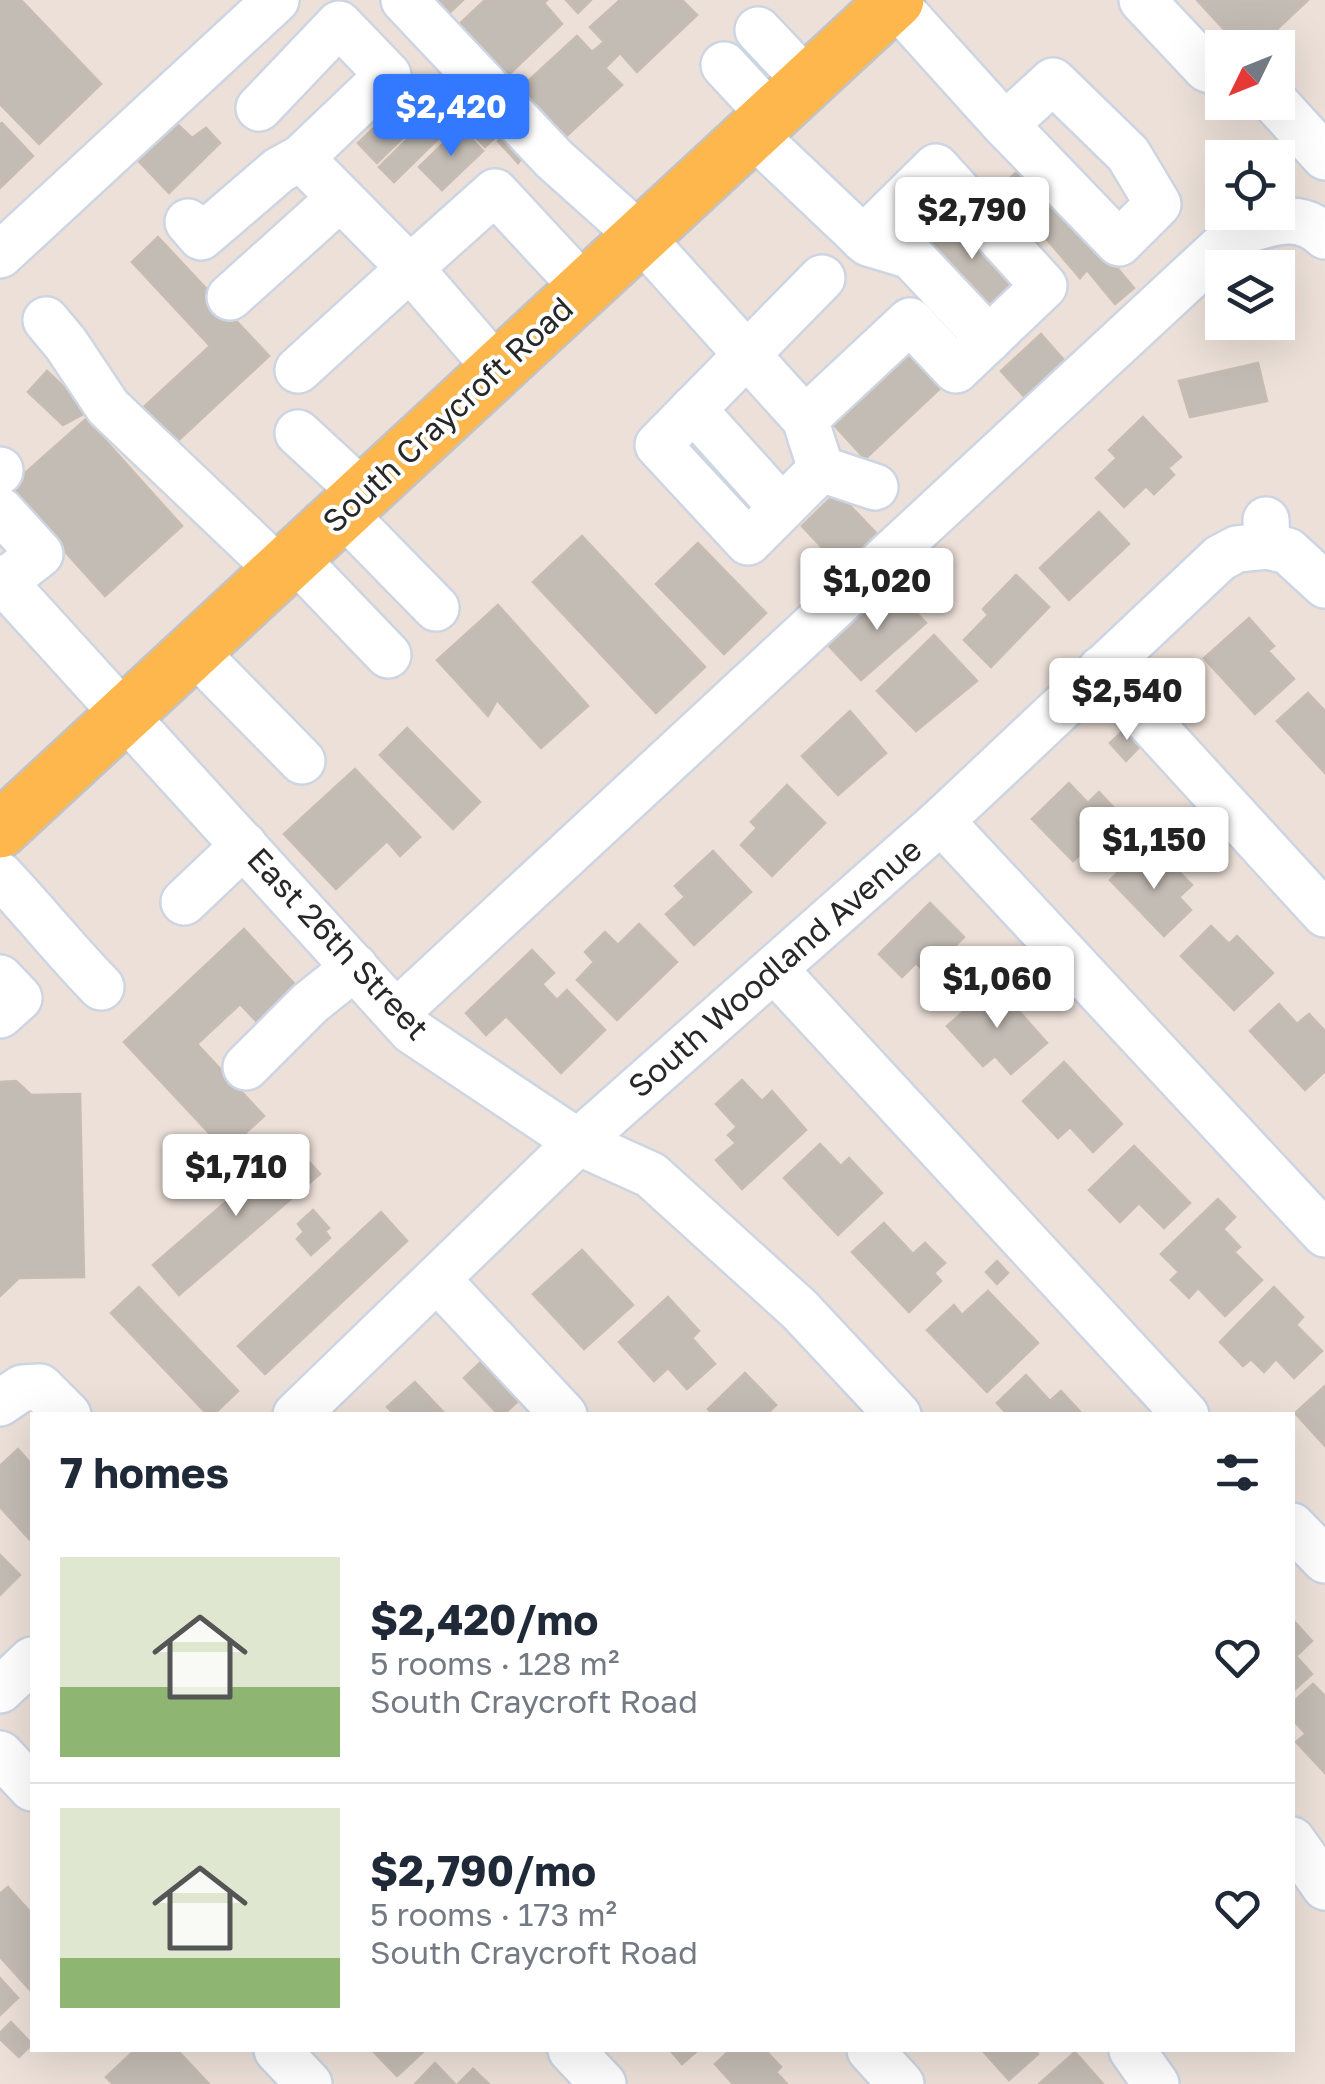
<!DOCTYPE html>
<html lang="en">
<head>
<meta charset="utf-8">
<style>
  body { margin:0; font-family:"Golos Text",sans-serif; background:#f2f2f3; color:#1f2937; height:100vh; display:flex; flex-direction:column; font-size:38px; white-space:nowrap }
  * { box-sizing:border-box; margin:0 }
  p { font-size:32px; color:#747a83 }
  .icon { flex:none; width:55px; height:55px; fill:none; stroke:currentColor; stroke-width:2; stroke-linecap:round; stroke-linejoin:round }
  .map { position:relative; flex:1; overflow:hidden }
  .sheet { position:absolute; left:30px; top:1412px; width:1265px; height:640px; display:flex; flex-direction:column; background:#fff; border-radius:0px; box-shadow:0 10px 40px #0002 }
  .sheet>* { flex:none }
  .needle { width:65px; rotate:227deg }
  .controls { position:absolute; left:1205px; top:30px; display:grid; gap:20px }
  .controls a { display:grid; place-items:center; width:90px; height:90px; border-radius:0px; background:#fff; box-shadow:0 10px 40px #0002; font-size:50px }
  .price { position:absolute; translate:-50% -85px; padding:0 22px; border-radius:10px; background:#fff; color:#222; font-size:32px; line-height:65px; filter:drop-shadow(0 2px 5px #0008) }
  .price::after { content:''; position:absolute; left:50%; top:60px; width:30px; height:22px; margin-left:-15px; background:inherit; clip-path:polygon(0 0,100% 0,50% 100%) }
  .price.on { background:#3279ff; color:#fff }
  ul { padding:0; list-style:none }
  li { display:flex; align-items:center; gap:30px; height:250px; padding:0 30px }
  li+li { border-top:2px solid #e0e1e3 }
  li span { display:grid; place-items:center; flex:none; width:280px; height:200px; border-radius:0px; color:#555 }
  li>.icon { margin-inline-start:auto }
  span .icon { width:120px; height:120px; fill:#fffc; stroke-width:1 }
  li b { font-size:42px }
  h2 { display:flex; justify-content:space-between; align-items:center; height:120px; padding:0 30px; font-size:42px }
  .map>svg:first-child { display:block }
  .building { fill:#c3bcb4; stroke:#c7bcb2; stroke-width:2.5 }
  .lines { fill:none; stroke-linecap:round; stroke-linejoin:round }
  .minor-casing { stroke:#cdd5e3; stroke-width:50 }
  .major-casing { stroke:#c3c3c3; stroke-width:60 }
  .minor { stroke:#fff; stroke-width:45 }
  .major { stroke:#fdb74c; stroke-width:55 }
  .labels { text-anchor:middle; stroke-width:8; stroke-linejoin:round; paint-order:stroke }
  .street-label { font-size:32px; fill:#282828; stroke:#fff }
</style>
</head>
<body>
<div class="map">
<svg width="1325" height="2084" viewBox="0 0 1325 2084">
  <rect width="100%" height="100%" fill="#ece0d8"/>
  <!-- building -->
  <g class="building">
    <polygon points="0,0 21,0 101,84 39,144 0,104"/>
    <polygon points="422,0 463,0 441,21"/>
    <polygon points="485,0 547,0 544,3 562,24 501,82 452,31"/>
    <polygon points="566,0 591,0 578,13"/>
    <polygon points="620,0 682,0 697,15 637,72 620,53 605,68 622,85 561,141 516,92 577,36 592,52 604,42 590,27"/>
    <polygon points="1197,0 1308,0 1257,48 1241,48"/>
    <polygon points="459,78 505,128 485,147 438,97"/>
    <polygon points="403,100 422,119 377,163 358,143"/>
    <polygon points="427,120 442,135 394,182 379,167"/>
    <polygon points="2,123 33,156 0,188 0,124"/>
    <polygon points="177,124 192,138 206,128 220,143 169,193 133,155 155,136 160,141"/>
    <polygon points="460,127 483,151 442,190 419,167"/>
    <polygon points="510,130 529,150 518,163 498,141"/>
    <polygon points="1028,162 1134,288 1115,304 1087,270 1080,278 1001,186"/>
    <polygon points="946,213 1020,288 997,310 924,234"/>
    <polygon points="158,237 269,356 168,450 135,415 210,346 132,262"/>
    <polygon points="1041,334 1069,366 1029,402 1001,371"/>
    <polygon points="919,347 949,380 865,459 835,426"/>
    <polygon points="1258,363 1267,401 1190,417 1179,381"/>
    <polygon points="47,371 89,411 63,425 28,392"/>
    <polygon points="1143,417 1181,457 1168,468 1174,475 1154,494 1146,486 1124,507 1096,478 1117,458 1109,450"/>
    <polygon points="86,419 182,526 105,596 8,488"/>
    <polygon points="837,492 876,533 840,567 802,526"/>
    <polygon points="1099,512 1129,544 1069,600 1040,568"/>
    <polygon points="582,536 705,667 656,713 533,582"/>
    <polygon points="698,543 766,613 724,654 656,584"/>
    <polygon points="1016,575 1049,607 991,667 964,640 988,615 983,609"/>
    <polygon points="890,585 926,623 861,680 829,646"/>
    <polygon points="498,605 588,706 541,748 497,700 488,716 437,660"/>
    <polygon points="1249,618 1274,646 1268,651 1294,679 1255,714 1204,658"/>
    <polygon points="934,635 977,681 916,731 877,691"/>
    <polygon points="1308,693 1325,711 1325,773 1277,721"/>
    <polygon points="850,711 886,753 838,795 802,756"/>
    <polygon points="1129,725 1145,741 1126,761 1110,743"/>
    <polygon points="407,728 480,802 453,829 380,755"/>
    <polygon points="355,769 420,837 400,856 387,841 336,889 284,834"/>
    <polygon points="1069,783 1088,803 1099,792 1130,825 1092,862 1083,852 1073,861 1032,819"/>
    <polygon points="787,785 825,823 772,876 741,845 757,828 751,822"/>
    <polygon points="713,851 751,892 694,945 666,914 685,897 675,886"/>
    <polygon points="1138,853 1158,874 1170,863 1192,885 1179,897 1191,910 1164,936 1110,880"/>
    <polygon points="930,903 964,937 952,949 975,973 950,997 916,963 902,977 879,954"/>
    <polygon points="639,924 677,962 617,1020 577,980 594,962 585,952 605,932 618,945"/>
    <polygon points="1211,926 1229,944 1237,936 1273,973 1234,1010 1181,956"/>
    <polygon points="244,929 299,989 260,1025 240,1004 197,1044 264,1116 226,1151 124,1042"/>
    <polygon points="532,950 554,973 542,984 557,1000 567,990 605,1030 561,1073 506,1016 486,1035 466,1013"/>
    <polygon points="995,984 1047,1043 1011,1074 995,1056 983,1066 947,1026"/>
    <polygon points="1279,1004 1297,1024 1309,1014 1325,1031 1325,1071 1305,1090 1250,1031"/>
    <polygon points="1064,1062 1122,1124 1093,1152 1070,1127 1058,1138 1023,1101"/>
    <polygon points="742,1080 762,1101 772,1091 806,1130 742,1189 716,1160 736,1143 728,1135 737,1127 716,1104"/>
    <polygon points="16,1081 31,1095 80,1094 84,1277 19,1278 0,1296 0,1082"/>
    <polygon points="293,1144 320,1174 179,1295 153,1265"/>
    <polygon points="820,1144 841,1166 849,1158 882,1193 838,1235 784,1178"/>
    <polygon points="1134,1146 1190,1203 1164,1228 1139,1203 1120,1222 1089,1190"/>
    <polygon points="1218,1199 1235,1217 1223,1229 1240,1247 1234,1252 1262,1280 1225,1316 1198,1288 1189,1298 1171,1280 1179,1272 1161,1254"/>
    <polygon points="313,1210 329,1228 325,1231 330,1238 311,1255 297,1239 304,1232 298,1224"/>
    <polygon points="381,1212 407,1241 265,1374 238,1346"/>
    <polygon points="884,1223 913,1254 925,1243 945,1263 934,1273 941,1281 909,1312 852,1252"/>
    <polygon points="582,1250 633,1305 584,1349 533,1294"/>
    <polygon points="997,1261 1008,1273 997,1284 986,1272"/>
    <polygon points="139,1287 238,1391 213,1415 208,1415 111,1313"/>
    <polygon points="1274,1287 1303,1317 1296,1325 1322,1351 1294,1378 1276,1359 1264,1372 1251,1359 1243,1366 1220,1342"/>
    <polygon points="988,1291 1038,1343 987,1392 927,1330 954,1305 962,1315"/>
    <polygon points="668,1297 699,1331 692,1338 715,1364 687,1389 668,1368 654,1381 619,1342"/>
    <polygon points="491,1352 528,1392 503,1415 499,1415 464,1378"/>
    <polygon points="745,1373 776,1405 766,1415 713,1415 708,1409"/>
    <polygon points="1026,1375 1050,1401 1061,1391 1083,1415 1008,1415 997,1403"/>
    <polygon points="415,1382 446,1415 395,1415 387,1407"/>
    <polygon points="1325,1386 1325,1446 1295,1413"/>
    <polygon points="18,1449 32,1465 32,1542 0,1507 0,1466"/>
    <polygon points="0,1555 20,1575 0,1595"/>
    <polygon points="1292,1619 1312,1641 1296,1656 1312,1674 1292,1692"/>
    <polygon points="1313,1684 1325,1696 1325,1773 1296,1742 1306,1734 1292,1719 1292,1703"/>
    <polygon points="8,1887 32,1914 32,1992 0,1957 0,1894"/>
    <polygon points="0,1978 18,1998 0,2015"/>
    <polygon points="11,2022 32,2044 19,2057 0,2039 0,2033"/>
    <polygon points="135,2050 182,2050 179,2052 209,2084 113,2084 106,2077"/>
    <polygon points="372,2050 425,2050 397,2076"/>
    <polygon points="670,2050 698,2050 682,2064"/>
    <polygon points="730,2050 765,2050 781,2067 776,2072 787,2084 733,2084 715,2064"/>
    <polygon points="982,2050 1034,2050 1038,2054 1009,2080"/>
    <polygon points="1075,2052 1103,2084 1039,2084"/>
    <polygon points="435,2063 455,2084 415,2084"/>
    <polygon points="473,2069 489,2084 458,2084"/>
  </g>
  <g class="lines">
    <!-- minor casing -->
    <g class="minor-casing">
      <g id="minor">
        <polyline points="404,0 554,159 640,236 805,419 821,469 748,542 658,445 822,278"/>
        <polyline points="1142,0 1207,69 1222,74"/>
        <polyline points="894,2 1005,125 1015,135 1119,243 1158,204 1128,154 1053,81 1005,125"/>
        <polyline points="758,30 807,82"/>
        <polyline points="724,65 771,116"/>
        <polyline points="1275,102 1325,157"/>
        <polyline points="259,108 339,24 388,75 301,158 410,268 298,370"/>
        <polyline points="752,133 868,243 911,256 989,339"/>
        <polyline points="188,222 201,237 279,170 301,158"/>
        <polyline points="0,255 276,0"/>
        <polyline points="230,297 340,198"/>
        <polyline points="46,320 66,344 108,407 279,570"/>
        <polyline points="497,369 410,268 495,192 584,288"/>
        <polyline points="693,409 782,508"/>
        <polyline points="805,419 910,321 956,370 1044,286 936,167 863,239"/>
        <polyline points="298,433 363,493"/>
        <polyline points="821,469 875,487"/>
        <polyline points="0,470 0,471"/>
        <polyline points="0,510 40,554 4,582"/>
        <polyline points="342,512 436,608"/>
        <polyline points="1266,520 1267,546 1288,551 1325,585"/>
        <polyline points="294,557 388,655"/>
        <polyline points="0,578 412,1031 578,1142 651,1175 800,1310 898,1415"/>
        <polyline points="193,650 302,761"/>
        <polyline points="1101,669 1325,914"/>
        <polyline points="941,821 1325,1234"/>
        <path d="M 0,875 C 35,912 65,950 101,987"/>
        <polyline points="184,902 244,845"/>
        <polyline points="774,969 1186,1415"/>
        <polyline points="0,978 19,998 0,1015"/>
        <path d="M 396,1013 L 1237,233 C 1269,224 1298,210 1325,236"/>
        <polyline points="246,1067 310,1003 355,967"/>
        <polyline points="437,1279 564,1415"/>
        <polyline points="0,1403 22,1388 40,1387 68,1415"/>
        <polyline points="296,1415 578,1142 941,821 1220,558 1237,549 1267,546"/>
        <polyline points="1292,1526 1325,1560"/>
        <polyline points="0,1690 32,1660"/>
        <polyline points="0,1754 32,1788"/>
        <polyline points="1292,1840 1325,1887"/>
        <polyline points="277,2050 309,2084"/>
        <polyline points="571,2050 603,2084"/>
        <polyline points="870,2050 901,2084"/>
        <polyline points="1132,2050 1156,2084"/>
      </g>
    </g>
    <!-- major casing -->
    <g class="major-casing">
      <polyline id="major" points="0,830 896,0"/>
    </g>
    <!-- minor -->
    <use href="#minor" class="minor"/>
    <!-- major -->
    <use href="#major" class="major"/>
  </g>
  <g class="labels">
    <!-- street labels -->
    <g class="street-label">
      <text transform="translate(448 415) rotate(-43)" y="11">South Craycroft Road</text>
      <text transform="translate(338 944) rotate(47)" y="11">East 26th Street</text>
      <text transform="translate(775 968) rotate(-41)" y="11">South Woodland Avenue</text>
    </g>
  </g>
</svg>
<div class="controls">
<a><svg class="needle" viewBox="-14 -14 28 28"><path d="M0-13l5 13h-10z" fill="#e53935"/><path d="M0 13l5-13h-10z" fill="#747a83"/></svg></a>
<a><svg class="icon" aria-label="locate" viewBox="0 0 24 24"><circle cx="12" cy="12" r="6"/><path d="M12 2v4M12 18v4M2 12h4M18 12h4"/></svg></a>
<a><svg class="icon" aria-label="layers" viewBox="0 0 24 24"><path d="M12 4l9 5-9 5-9-5zM3 14l9 5 9-5"/></svg></a>
</div>
<b class="price on" style="left:451px;top:159px">$2,420</b>
<b class="price" style="left:972px;top:262px">$2,790</b>
<b class="price" style="left:877px;top:633px">$1,020</b>
<b class="price" style="left:1127px;top:743px">$2,540</b>
<b class="price" style="left:1154px;top:892px">$1,150</b>
<b class="price" style="left:997px;top:1031px">$1,060</b>
<b class="price" style="left:236px;top:1219px">$1,710</b>
<section class="sheet">
<h2>7 homes<svg class="icon" aria-label="filters" viewBox="0 0 24 24"><path d="M4 7h16M4 17h16"/><circle cx="9" cy="7" r="2"/><circle cx="15" cy="17" r="2"/></svg></h2>
<ul>
<li><span style="background:linear-gradient(#dfe7d0 65%,#8fb573 0)"><svg class="icon" aria-label="home" viewBox="0 0 24 24"><path d="M3 11l9-7 9 7M6 9v11h12V9"/></svg></span><div><b>$2,420/mo</b><p>5 rooms · 128 m²</p><p>South Craycroft Road</p></div><svg class="icon" aria-label="heart" viewBox="0 0 24 24"><path d="M12 20l-8-8c-3-5 5-10 8-4 3-6 11-1 8 4z"/></svg></li>
<li><span style="background:linear-gradient(#dfe7d0 75%,#8fb573 0)"><svg class="icon" aria-label="home" viewBox="0 0 24 24"><path d="M3 11l9-7 9 7M6 9v11h12V9"/></svg></span><div><b>$2,790/mo</b><p>5 rooms · 173 m²</p><p>South Craycroft Road</p></div><svg class="icon" aria-label="heart" viewBox="0 0 24 24"><path d="M12 20l-8-8c-3-5 5-10 8-4 3-6 11-1 8 4z"/></svg></li>
</ul>
</section>
</div>
</body>
</html>
